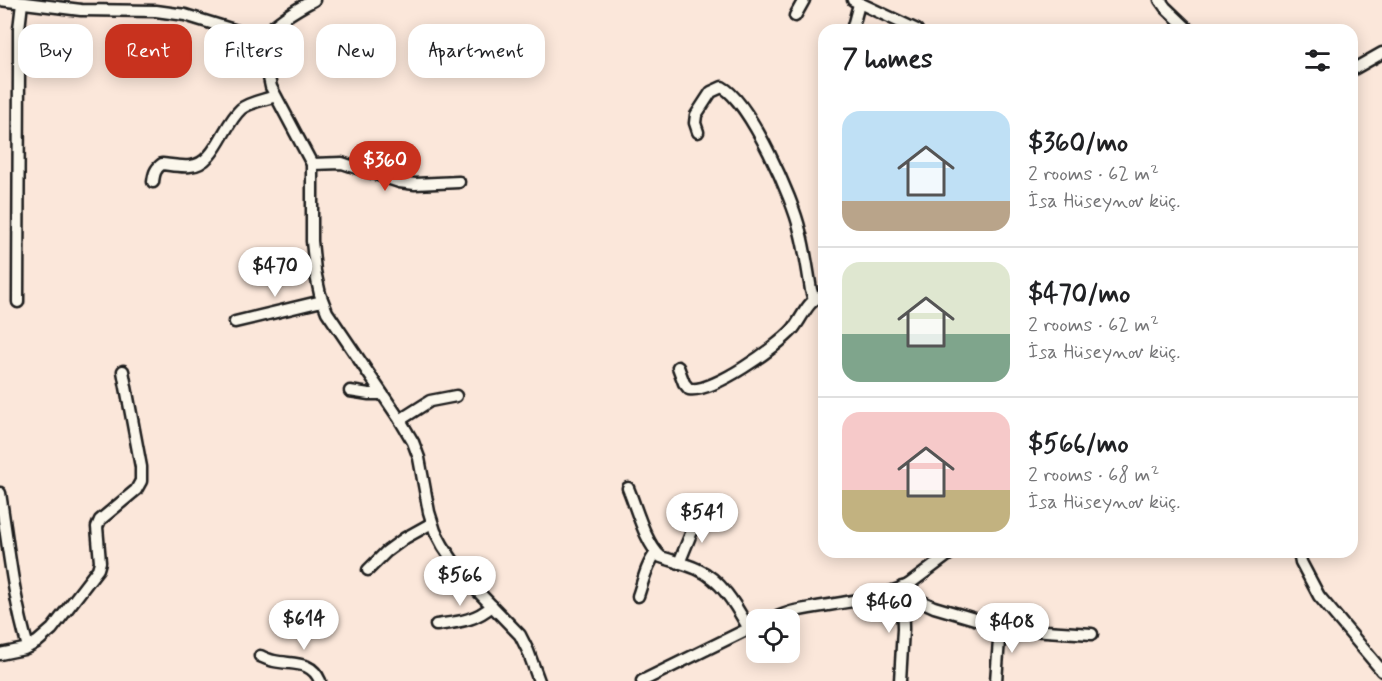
<!DOCTYPE html>
<html lang="en">
<head>
<meta charset="utf-8">
<style>
  body { margin:0; font-family:Mynerve,sans-serif; background:#f6f6f6; color:#202124; height:100vh; display:flex; flex-direction:column; font-size:22px; white-space:nowrap }
  * { box-sizing:border-box; margin:0 }
  p { font-size:20px; color:#757577 }
  .icon { flex:none; width:33px; height:33px; fill:none; stroke:currentColor; stroke-width:2; stroke-linecap:round; stroke-linejoin:round }
  .map { position:relative; flex:1; overflow:hidden }
  .sheet { position:absolute; left:818px; top:24px; width:540px; height:534px; display:flex; flex-direction:column; background:#fff; border-radius:18px; box-shadow:0 3px 15px #0003 }
  .sheet>* { flex:none }
  .guide { position:absolute; left:18px; top:24px; width:570px; height:54px; display:flex; gap:12px }
  .tools { position:absolute; left:746px; top:609px; display:grid; gap:12px }
  .tools a { display:grid; place-items:center; width:54px; height:54px; border-radius:12px; background:#fff; box-shadow:0 3px 15px #0003; font-size:30px }
  .price { position:absolute; translate:-50% -51px; padding:0 14px; border-radius:21px; background:#fff; color:#222; font-size:20px; line-height:39px; filter:drop-shadow(0 2px 3px #0008) }
  .price::after { content:''; position:absolute; left:50%; top:36px; width:18px; height:14px; margin-left:-9px; background:inherit; clip-path:polygon(0 0,100% 0,50% 100%) }
  .price.current { background:#c8321e; color:#fff }
  ul { padding:0; list-style:none }
  li { display:flex; align-items:center; gap:18px; height:150px; padding:0 24px }
  li+li { border-top:2px solid #e0e0e0 }
  li span { display:grid; place-items:center; flex:none; width:168px; height:120px; border-radius:18px; color:#555 }
  li>.icon { margin-inline-start:auto }
  span .icon { width:72px; height:72px; fill:#fffc; stroke-width:1 }
  li b { font-size:26px }
  h2 { display:flex; justify-content:space-between; align-items:center; height:72px; padding:0 24px; font-size:26px }
  .tag { padding:0 21px; border-radius:18px; background:#fff; box-shadow:0 3px 15px #0003; font-size:21px; line-height:54px }
  .tag.current { background:#c8321e; color:#fff }
  .map>svg:first-child { display:block }
  .lines { fill:none; stroke-linecap:round; stroke-linejoin:round }
  .street-casing { stroke:#1c1c1c; stroke-width:15 }
  .street { stroke:#fbf7ec; stroke-width:10 }
</style>
</head>
<body>
<div class="map">
<svg width="1382" height="681" viewBox="0 0 1382 681">
  <rect width="100%" height="100%" fill="#fbe7da"/>
  <filter id="ink" filterUnits="userSpaceOnUse"><feTurbulence type="fractalNoise" baseFrequency=".0167" numOctaves="2"/><feDisplacementMap in="SourceGraphic" scale="12" xChannelSelector="R" yChannelSelector="G"/><feConvolveMatrix kernelMatrix="1 2 1 2 8 2 1 2 1" color-interpolation-filters="sRGB"/></filter>
  <g filter="url(#ink)">
    <g class="lines">
      <!-- street casing -->
      <g class="street-casing">
        <g id="street">
          <polyline points="0,0 81,10 156,11 185,15 250,35 258,40 263,50 271,87 312,164 312,241 315,271 320,294 327,312 400,420 413,442 419,458 429,512 435,531 443,546 463,576 520,635 528,651 539,681"/>
          <polyline points="853,0 917,30"/>
          <polyline points="1160,0 1165,7 1189,30"/>
          <polyline points="795,16 804,0"/>
          <polyline points="852,30 859,4"/>
          <path d="M 258,40 C 277,22 291,12 314,0"/>
          <polyline points="1352,70 1382,53"/>
          <path d="M 698,132 L 695,123 L 696,115 L 711,92 L 722,87 C 750,102 793,199 800,231 C 805,250 808,271 811,290 L 814,300"/>
          <polyline points="312,164 342,163 399,182 415,184 459,182"/>
          <path d="M 153,182 C 154,174 155,169 162,164 C 171,165 181,167 190,166 C 215,165 223,125 241,109 C 249,102 265,100 275,96"/>
          <polyline points="18,302 19,63 19,29 22,3"/>
          <polyline points="235,322 322,301"/>
          <path d="M 678,367 L 684,383 L 689,389 C 713,393 777,347 793,329 C 803,317 807,300 824,295"/>
          <polyline points="350,391 369,394 382,394"/>
          <polyline points="400,420 430,401 456,396"/>
          <path d="M 628,488 C 636,507 646,545 661,557 C 673,561 686,564 697,569 C 722,580 736,606 749,629"/>
          <path d="M 0,493 C 8,544 13,597 28,647"/>
          <polyline points="1299,552 1301,562 1319,596 1382,671"/>
          <polyline points="679,563 699,514"/>
          <polyline points="368,570 386,552 405,538 432,523"/>
          <polyline points="908,585 917,597 923,602 934,607 985,622 1030,630 1092,634"/>
          <path d="M 638,596 C 643,582 646,565 656,553"/>
          <path d="M 769,620 C 778,617 786,613 795,611 C 833,603 873,601 908,585 L 952,552"/>
          <path d="M 436,625 C 458,622 475,621 492,606"/>
          <polyline points="0,654 24,649 37,642 52,629 98,569 100,562 97,527 100,520 136,490 141,481 141,467 123,371"/>
          <path d="M 260,656 C 265,658 269,660 274,661 C 293,665 311,660 320,681"/>
          <polyline points="642,681 756,625"/>
          <polyline points="900,681 903,629 902,587"/>
          <polyline points="996,681 1000,626"/>
        </g>
      </g>
      <!-- street -->
      <use href="#street" class="street"/>
    </g>
  </g>
</svg>
<div class="tools">
<a><svg class="icon" aria-label="locate" viewBox="0 0 24 24"><circle cx="12" cy="12" r="6"/><path d="M12 2v4M12 18v4M2 12h4M18 12h4"/></svg></a>
</div>
<b class="price current" style="left:385px;top:192px">$360</b>
<b class="price" style="left:275px;top:298px">$470</b>
<b class="price" style="left:702px;top:544px">$541</b>
<b class="price" style="left:460px;top:607px">$566</b>
<b class="price" style="left:889px;top:634px">$460</b>
<b class="price" style="left:304px;top:651px">$614</b>
<b class="price" style="left:1012px;top:654px">$408</b>
<div class="guide">
<a class="tag">Buy</a>
<a class="tag current">Rent</a>
<a class="tag">Filters</a>
<a class="tag">New</a>
<a class="tag">Apartment</a>
</div>
<section class="sheet">
<h2>7 homes<svg class="icon" aria-label="filters" viewBox="0 0 24 24"><path d="M4 7h16M4 17h16"/><circle cx="9" cy="7" r="2"/><circle cx="15" cy="17" r="2"/></svg></h2>
<ul>
<li><span style="background:linear-gradient(#bfe0f5 75%,#b9a48a 0)"><svg class="icon" aria-label="home" viewBox="0 0 24 24"><path d="M3 11l9-7 9 7M6 9v11h12V9"/></svg></span><div><b>$360/mo</b><p>2 rooms · 62 m²</p><p>İsa Hüseynov küç.</p></div></li>
<li><span style="background:linear-gradient(#dfe7d0 60%,#7fa58c 0)"><svg class="icon" aria-label="home" viewBox="0 0 24 24"><path d="M3 11l9-7 9 7M6 9v11h12V9"/></svg></span><div><b>$470/mo</b><p>2 rooms · 62 m²</p><p>İsa Hüseynov küç.</p></div></li>
<li><span style="background:linear-gradient(#f6c9c9 65%,#c2b280 0)"><svg class="icon" aria-label="home" viewBox="0 0 24 24"><path d="M3 11l9-7 9 7M6 9v11h12V9"/></svg></span><div><b>$566/mo</b><p>2 rooms · 68 m²</p><p>İsa Hüseynov küç.</p></div></li>
</ul>
</section>
</div>
</body>
</html>
